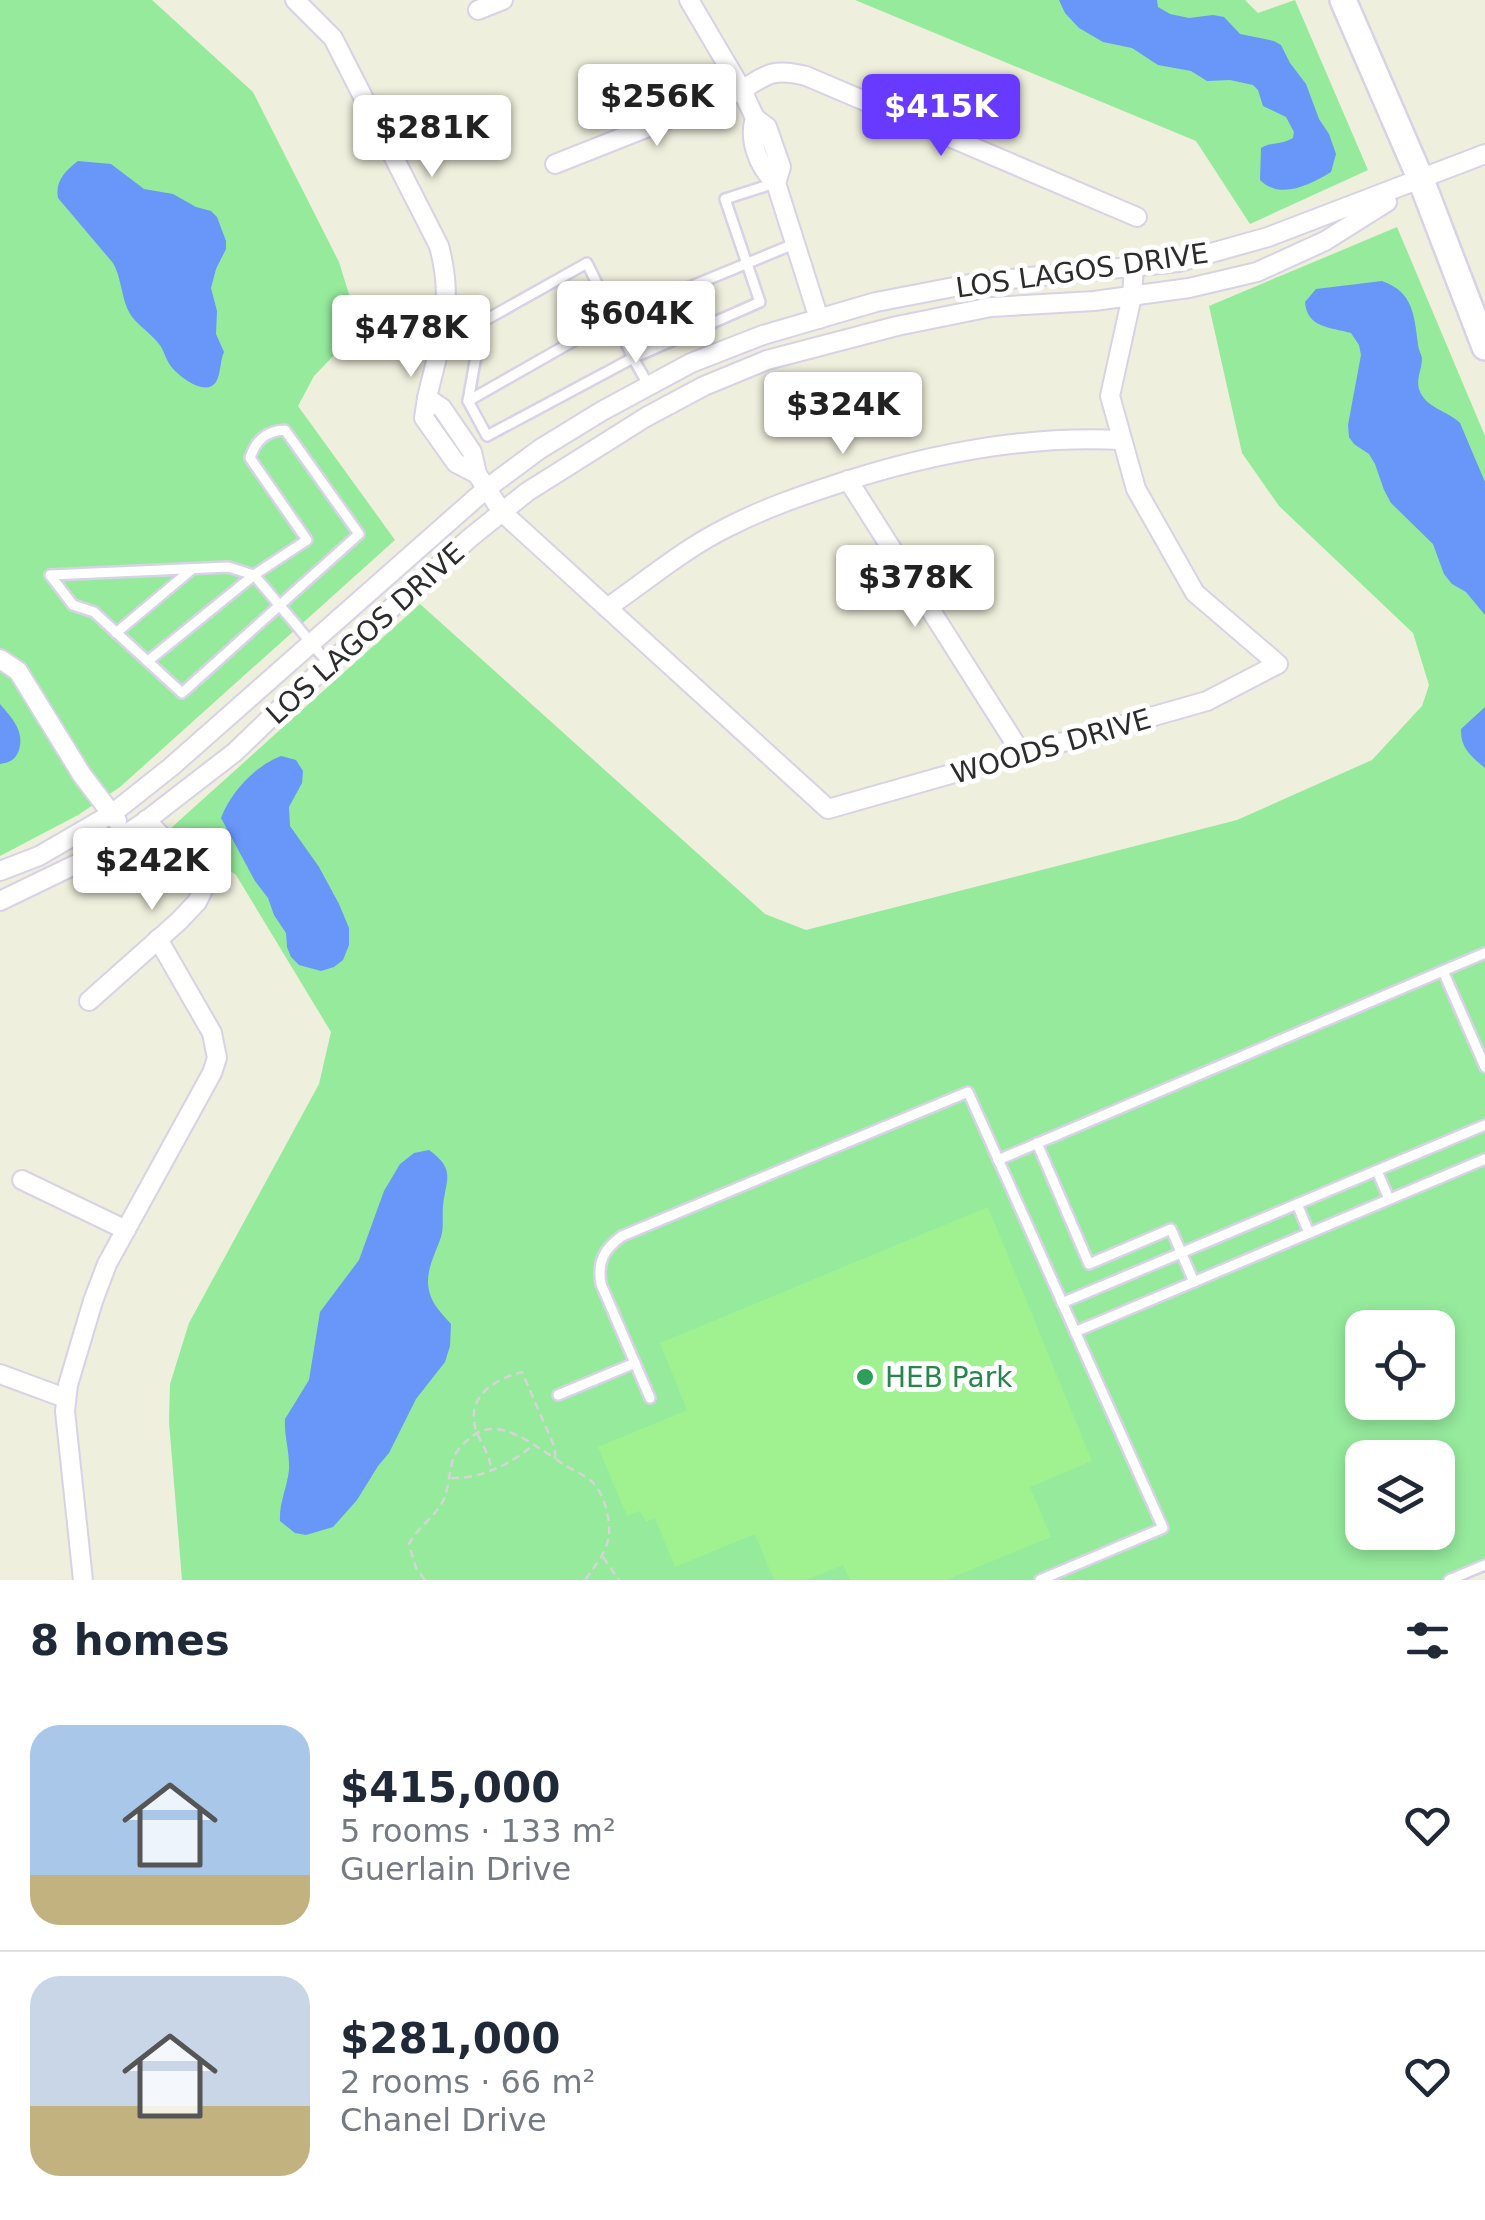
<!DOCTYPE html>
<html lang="en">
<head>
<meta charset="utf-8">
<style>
  body { margin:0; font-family:"DejaVu Sans",sans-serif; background:#f6f6f7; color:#1f2937; height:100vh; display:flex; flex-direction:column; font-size:38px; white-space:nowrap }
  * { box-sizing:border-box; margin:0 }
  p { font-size:32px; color:#747a83 }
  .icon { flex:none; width:55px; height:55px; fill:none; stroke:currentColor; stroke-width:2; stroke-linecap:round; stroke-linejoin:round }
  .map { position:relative; height:1580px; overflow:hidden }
  .drawer { display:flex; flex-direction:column; background:#fff; flex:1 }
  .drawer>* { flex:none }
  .tools { position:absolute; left:1345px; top:1310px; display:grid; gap:20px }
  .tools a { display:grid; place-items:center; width:110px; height:110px; border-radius:20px; background:#fff; box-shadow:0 5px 15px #0003; font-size:50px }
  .price { position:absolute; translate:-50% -85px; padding:0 22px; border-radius:10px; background:#fff; color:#222; font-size:32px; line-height:65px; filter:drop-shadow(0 2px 5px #0008) }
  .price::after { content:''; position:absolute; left:50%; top:60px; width:30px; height:22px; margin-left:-15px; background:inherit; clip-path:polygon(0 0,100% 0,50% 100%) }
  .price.on { background:#683aff; color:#fff }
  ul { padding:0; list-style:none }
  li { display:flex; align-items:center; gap:30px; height:250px; padding:0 30px }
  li+li { border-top:2px solid #e0e1e3 }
  li span { display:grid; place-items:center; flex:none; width:280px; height:200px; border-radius:30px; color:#555 }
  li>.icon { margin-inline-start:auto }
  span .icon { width:120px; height:120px; fill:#fffc; stroke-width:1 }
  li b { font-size:42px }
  h2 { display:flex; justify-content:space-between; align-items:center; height:120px; padding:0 30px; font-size:42px }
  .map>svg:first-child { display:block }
  .green { fill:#95ea9c; fill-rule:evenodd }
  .pitch { fill:#a0f290 }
  .water { fill:#6896f9 }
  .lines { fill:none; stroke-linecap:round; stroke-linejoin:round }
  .service-casing { stroke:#d7d2e6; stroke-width:14 }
  .minor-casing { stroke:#d7d2e6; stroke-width:22 }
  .secondary-casing { stroke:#d7d2e6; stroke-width:30 }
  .path { stroke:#d5d5d5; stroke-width:2.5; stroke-dasharray:8 5; stroke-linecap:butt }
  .service { stroke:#fff; stroke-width:9 }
  .minor { stroke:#fff; stroke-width:18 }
  .secondary { stroke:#fff; stroke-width:25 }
  .leisure-dot { fill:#2e9e5b; stroke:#fff; stroke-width:4 }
  .labels { text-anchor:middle; stroke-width:10; stroke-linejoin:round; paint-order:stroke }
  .street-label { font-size:28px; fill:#2c2c2c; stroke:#fff }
  .leisure-label { font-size:28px; fill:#27864d; stroke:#fff; text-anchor:start }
</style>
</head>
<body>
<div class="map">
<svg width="1485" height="1580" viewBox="0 0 1485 1580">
  <rect width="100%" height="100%" fill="#efefdd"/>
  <!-- green -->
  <g class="green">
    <polygon points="0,0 152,0 253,92 339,262 352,304 339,350 314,376 298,406 395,540 120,787 78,815 0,856"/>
    <polygon points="855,0 1245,0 1258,13 1295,0 1368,170 1250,224 1196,141"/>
    <path d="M 1397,227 L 1485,436 L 1485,1572 L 1466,1580 L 182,1580 L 169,1422 L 170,1384 L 189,1323 L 319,1084 L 331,1032 L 236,875 L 171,828 L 420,604 L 765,914 L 806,930 L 1237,820 L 1372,760 L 1422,706 L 1429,685 L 1413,633 L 1279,506 L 1242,453 L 1209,306 ZM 1362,1328 L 1438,1328 L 1438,1402 L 1362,1402 ZM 1362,1458 L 1438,1458 L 1438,1532 L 1362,1532 Z"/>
  </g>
  <!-- pitch -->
  <polygon class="pitch" points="988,1207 1092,1461 1030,1487 1051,1537 946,1580 850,1580 843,1565 806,1580 774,1580 755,1534 675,1567 655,1518 646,1522 640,1511 627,1516 598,1447 687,1410 660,1343"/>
  <!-- water -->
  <g class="water">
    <path d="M 1059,0 L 1157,0 L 1158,7 L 1170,14 L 1189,18 L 1213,15 L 1224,17 L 1240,34 L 1274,41 L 1281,45 L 1290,63 L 1306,84 L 1319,119 L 1329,134 L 1336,154 L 1331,172 C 1310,185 1280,200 1260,180 L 1261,148 C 1270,142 1282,145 1293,138 L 1294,132 L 1286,117 L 1263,106 L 1258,90 L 1253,85 L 1230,80 L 1207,81 L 1191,71 L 1158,65 L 1132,48 L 1103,42 L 1079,28 L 1065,13 Z"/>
    <path d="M 78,161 L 111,164 L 144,189 L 173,194 L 196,207 L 211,211 L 217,217 L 226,241 L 226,249 L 216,269 L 211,288 L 217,311 L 216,334 L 224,352 C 220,360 221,374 216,382 C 205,398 177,375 170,365 C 165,358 164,350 159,344 C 149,331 133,323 127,308 C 121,293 121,277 113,263 L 58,198 C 55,181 65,171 78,161 Z"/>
    <path d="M 1382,281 C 1413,292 1414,314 1418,344 C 1418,349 1421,353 1422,358 C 1422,369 1416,379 1419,389 C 1425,408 1448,411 1460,423 L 1485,482 L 1485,615 L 1466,592 L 1452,584 L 1444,574 L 1433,544 L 1391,503 L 1384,490 L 1375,464 L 1369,454 L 1354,444 L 1349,437 L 1348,425 L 1361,355 L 1359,345 L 1351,333 C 1330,327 1307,328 1305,302 L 1316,289 Z"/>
    <path d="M 0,704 C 11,717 25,731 19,750 C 15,760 11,762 0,764 Z"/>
    <path d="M 1485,707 L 1485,768 C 1472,757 1460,748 1461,729 Z"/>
    <path d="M 281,756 L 296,760 L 303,771 L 302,783 L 289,807 L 290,826 L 319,867 L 339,904 L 349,928 L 349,945 L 343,960 L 334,967 L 321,971 L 299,965 L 291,957 L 287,947 L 286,933 L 274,915 L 268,898 L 255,881 L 221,818 C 231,792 255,766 281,756 Z"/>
    <path d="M 429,1150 C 456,1170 446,1178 443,1206 C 442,1216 444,1227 441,1237 C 436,1252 427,1268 428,1284 C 429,1301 440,1312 451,1324 L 450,1346 L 445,1362 L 416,1399 L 389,1453 L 378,1466 L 357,1500 L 333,1527 L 306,1535 L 295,1533 L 280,1521 C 279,1503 287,1488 289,1470 C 290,1452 284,1436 285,1419 L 309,1380 L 320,1312 L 359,1260 L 384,1191 L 400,1164 L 414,1153 Z"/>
  </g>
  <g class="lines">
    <!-- service casing -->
    <g class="service-casing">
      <g id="service">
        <polyline points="649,386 633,358 587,263 482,322 468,401 487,436 633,358 760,302 725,199 775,183"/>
        <polyline points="468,401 614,318 794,244"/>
        <polyline points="116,633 191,570"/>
        <path d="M 148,661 L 254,575 L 307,540 L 250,458 C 256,440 266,431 285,430 L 359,534 L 182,693 L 94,612 L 73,605 L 50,575 L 228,567 L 254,575 L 329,664"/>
        <polyline points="1443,971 1485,1067"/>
        <polyline points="1037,1143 1089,1264 1171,1229 1194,1282"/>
        <polyline points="998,1160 1485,953"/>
        <polyline points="1377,1171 1389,1199"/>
        <polyline points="1297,1204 1309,1233"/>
        <polyline points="1062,1303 1485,1125"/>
        <polyline points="1075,1332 1485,1159"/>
        <polyline points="558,1395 635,1363"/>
        <path d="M 650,1398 L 601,1284 C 597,1262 604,1249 622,1236 L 968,1092 L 1163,1528 L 1040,1580"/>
        <polyline points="1449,1580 1485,1565"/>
      </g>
    </g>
    <!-- minor casing -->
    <g class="minor-casing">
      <g id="minor">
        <path d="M 295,0 L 333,38 L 439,246 C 455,304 440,342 427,398"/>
        <polyline points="689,0 742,90 755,118"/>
        <polyline points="478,10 503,0"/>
        <path d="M 555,164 L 742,90 C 768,73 775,68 806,76 L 1137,217"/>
        <path d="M 776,183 L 781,167 L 767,127 L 755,118 C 748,140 759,168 776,183 L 819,319"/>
        <polyline points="477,474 456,463 424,418 427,398 442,408 472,452 477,474 502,512 828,809 1207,701 1278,664 1195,593 1136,489 1110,396 1132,296 1134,267"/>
        <polyline points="848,480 1022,754"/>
        <path d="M 607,608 C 646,581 685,548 728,527 C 765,508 803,495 843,482 C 933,453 1027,435 1122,440"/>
        <polyline points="0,659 18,671 82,775 117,821"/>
        <polyline points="0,871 39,856 113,813 171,767 486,489 540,449 602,411 691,363 763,335 876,302 980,282 1179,262 1268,237 1485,154"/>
        <polyline points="0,901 87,859 143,823 235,752 292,697 471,537 527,492 646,417 704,386 767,360 897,326 991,307 1094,301 1189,288 1257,272 1325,241 1387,202"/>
        <polyline points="89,1001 179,921 197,902 202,892 201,881 195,871 146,820"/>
        <polyline points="22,1180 126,1230"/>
        <polyline points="0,1374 65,1398"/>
        <polyline points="83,1580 65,1411 68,1385 93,1301 107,1264 212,1073 217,1058 212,1033 158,939"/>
      </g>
    </g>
    <!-- secondary casing -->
    <g class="secondary-casing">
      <polyline id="secondary" points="1343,0 1421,180 1485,347"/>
    </g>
    <!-- path -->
    <g class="path">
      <path d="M 556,1459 C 567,1468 580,1472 590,1480 C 598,1486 603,1498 606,1508 C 615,1541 604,1554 585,1580"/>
      <path d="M 451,1478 C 480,1479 508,1465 530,1448"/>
      <polyline points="603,1557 619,1580"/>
      <path d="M 425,1580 L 416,1568 L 409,1544 C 417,1528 434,1518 443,1501 C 450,1487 448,1469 455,1455 C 458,1448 465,1442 470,1438 C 497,1414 531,1444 555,1458 L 555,1448 L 522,1372 C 492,1380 464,1398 477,1433 C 483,1447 490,1455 491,1470"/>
    </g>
    <!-- service -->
    <use href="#service" class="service"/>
    <!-- minor -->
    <use href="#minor" class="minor"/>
    <!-- secondary -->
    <use href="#secondary" class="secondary"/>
  </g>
  <!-- markers -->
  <circle class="leisure-dot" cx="865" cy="1377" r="10"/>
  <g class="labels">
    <!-- street labels -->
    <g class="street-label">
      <text transform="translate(1082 270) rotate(-8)" y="10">LOS LAGOS DRIVE</text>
      <text transform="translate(365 633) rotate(-42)" y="10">LOS LAGOS DRIVE</text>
      <text transform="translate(1051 746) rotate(-16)" y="10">WOODS DRIVE</text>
    </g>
    <!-- leisure labels -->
    <g class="leisure-label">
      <text x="885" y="1387">HEB Park</text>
    </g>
  </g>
</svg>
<div class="tools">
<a><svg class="icon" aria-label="locate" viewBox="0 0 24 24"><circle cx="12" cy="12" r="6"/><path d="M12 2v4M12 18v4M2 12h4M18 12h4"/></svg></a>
<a><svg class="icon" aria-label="layers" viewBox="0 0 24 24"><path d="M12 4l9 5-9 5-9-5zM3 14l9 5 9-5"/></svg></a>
</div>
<b class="price" style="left:657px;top:149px">$256K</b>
<b class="price on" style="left:941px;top:159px">$415K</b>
<b class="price" style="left:432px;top:180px">$281K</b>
<b class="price" style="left:636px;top:366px">$604K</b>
<b class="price" style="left:411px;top:380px">$478K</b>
<b class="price" style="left:843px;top:457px">$324K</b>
<b class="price" style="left:915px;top:630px">$378K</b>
<b class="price" style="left:152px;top:913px">$242K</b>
</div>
<section class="drawer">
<h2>8 homes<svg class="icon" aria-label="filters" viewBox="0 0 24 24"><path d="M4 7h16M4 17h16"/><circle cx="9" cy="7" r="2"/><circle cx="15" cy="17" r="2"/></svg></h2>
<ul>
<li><span style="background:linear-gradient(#a9c7e8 75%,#c2b280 0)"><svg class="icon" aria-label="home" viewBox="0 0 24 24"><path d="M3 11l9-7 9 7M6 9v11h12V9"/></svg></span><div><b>$415,000</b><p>5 rooms · 133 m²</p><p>Guerlain Drive</p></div><svg class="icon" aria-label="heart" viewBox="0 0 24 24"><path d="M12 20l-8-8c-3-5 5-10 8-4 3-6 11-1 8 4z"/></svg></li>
<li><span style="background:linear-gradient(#c9d6e8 65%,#c2b280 0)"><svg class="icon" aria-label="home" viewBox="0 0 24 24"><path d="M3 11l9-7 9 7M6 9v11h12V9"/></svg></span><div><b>$281,000</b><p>2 rooms · 66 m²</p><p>Chanel Drive</p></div><svg class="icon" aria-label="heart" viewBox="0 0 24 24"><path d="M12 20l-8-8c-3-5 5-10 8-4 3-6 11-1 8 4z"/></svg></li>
</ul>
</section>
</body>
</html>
